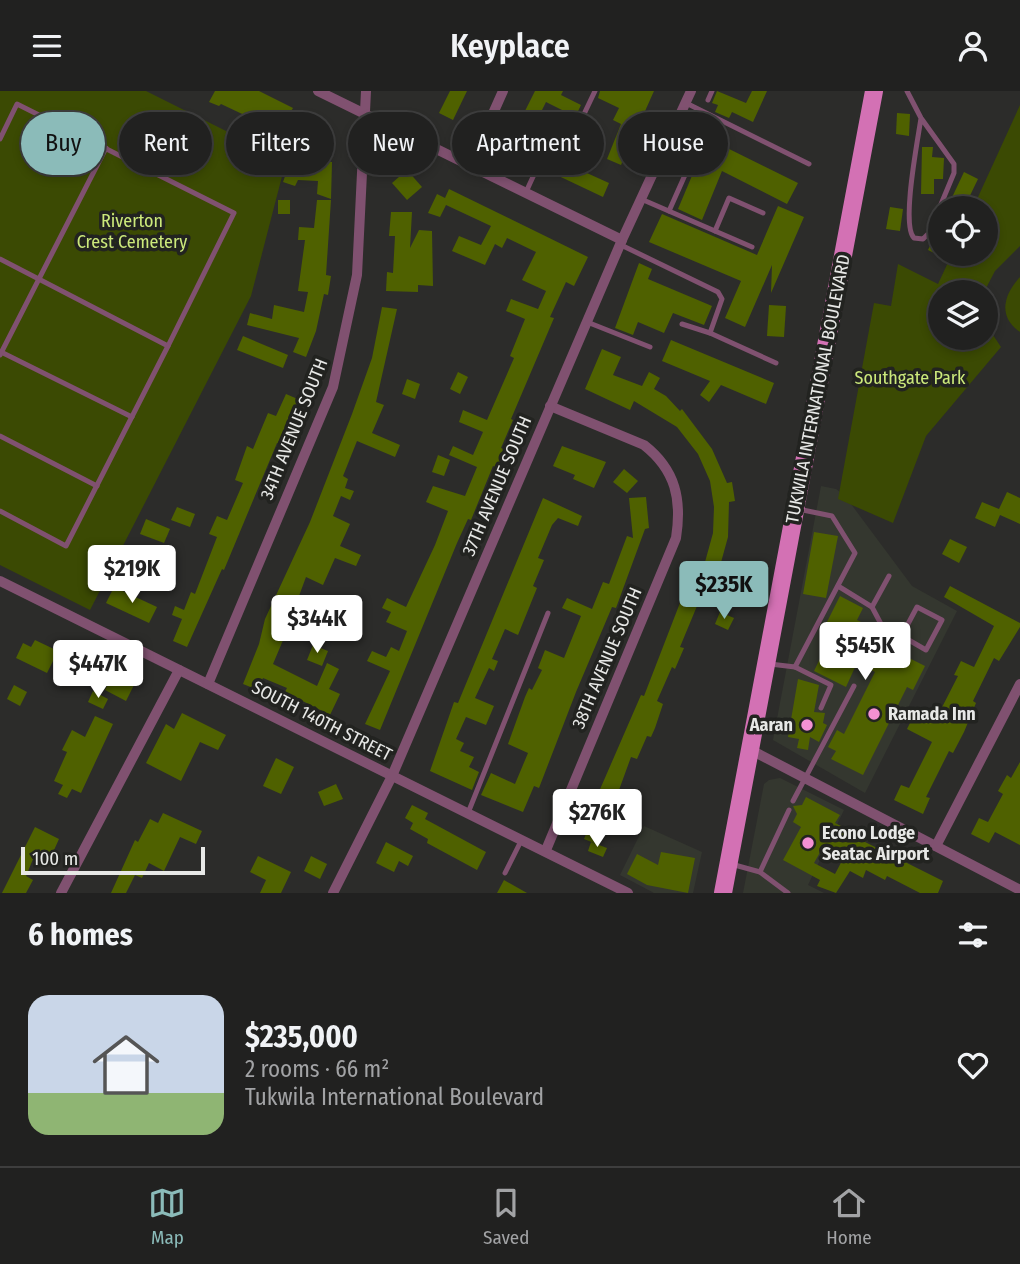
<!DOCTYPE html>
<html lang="en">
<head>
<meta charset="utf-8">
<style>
  body { margin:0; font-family:"Fira Sans Condensed",sans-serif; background:#2d2e2d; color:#f1f3f6; height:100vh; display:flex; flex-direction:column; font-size:26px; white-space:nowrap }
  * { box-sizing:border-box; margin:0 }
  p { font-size:23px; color:#a2a3a5 }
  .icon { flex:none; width:38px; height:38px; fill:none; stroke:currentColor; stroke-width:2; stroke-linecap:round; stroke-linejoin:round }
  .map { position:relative; height:802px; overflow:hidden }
  .panel { display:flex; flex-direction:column; background:#212120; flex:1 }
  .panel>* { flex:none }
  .top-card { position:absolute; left:21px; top:21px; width:978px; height:63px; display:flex; gap:14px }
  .controls { position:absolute; left:928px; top:105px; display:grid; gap:14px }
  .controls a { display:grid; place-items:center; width:70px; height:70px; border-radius:50%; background:#212120; box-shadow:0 4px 10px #0003,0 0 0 2px #3e3e3e; font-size:35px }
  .scale { position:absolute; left:21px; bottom:18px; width:184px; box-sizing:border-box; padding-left:7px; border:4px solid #e7e8e6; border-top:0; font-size:19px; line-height:24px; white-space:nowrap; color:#e7e8e6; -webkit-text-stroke:5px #222320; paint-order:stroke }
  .price { position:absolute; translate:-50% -60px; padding:0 16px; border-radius:7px; background:#fff; color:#222; font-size:23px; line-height:46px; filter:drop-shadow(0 2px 4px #0008) }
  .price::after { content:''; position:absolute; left:50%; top:42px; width:21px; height:16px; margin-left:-10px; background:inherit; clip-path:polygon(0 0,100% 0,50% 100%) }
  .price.current { background:#8bbbb9; color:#111 }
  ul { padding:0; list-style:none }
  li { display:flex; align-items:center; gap:21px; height:175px; padding:0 28px }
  li span { display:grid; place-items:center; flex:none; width:196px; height:140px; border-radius:21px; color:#555 }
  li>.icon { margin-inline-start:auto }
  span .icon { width:84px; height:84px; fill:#fffc; stroke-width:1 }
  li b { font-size:30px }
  h2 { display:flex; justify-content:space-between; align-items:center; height:84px; padding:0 28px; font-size:30px }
  .chip { padding:0 24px; border-radius:32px; background:#212120; box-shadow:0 4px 10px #0003,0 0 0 2px #3e3e3e; font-size:24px; line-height:63px }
  .chip.current { background:#8bbbb9; color:#111 }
  header { display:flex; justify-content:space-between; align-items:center; height:91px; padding:0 28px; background:#212120; font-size:32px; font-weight:600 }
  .tab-bar { display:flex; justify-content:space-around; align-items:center; height:98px; border-top:2px solid #3e3e3e; background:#212120; font-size:19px; color:#a2a3a5 }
  .tab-bar a { display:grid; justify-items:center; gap:4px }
  .tab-bar .current { color:#8bbbb9 }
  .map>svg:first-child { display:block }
  .built { fill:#34372f }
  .green { fill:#3b4a03 }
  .building { fill:#4f6100; fill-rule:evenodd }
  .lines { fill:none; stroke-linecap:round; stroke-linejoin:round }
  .lane { stroke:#805170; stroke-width:5 }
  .street { stroke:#805170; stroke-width:10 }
  .primary { stroke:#d371b4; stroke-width:18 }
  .poi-dot { fill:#f491d3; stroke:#222320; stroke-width:2.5 }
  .labels { text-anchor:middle; stroke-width:7; stroke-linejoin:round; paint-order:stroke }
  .park-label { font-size:18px; fill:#cce97b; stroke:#222320 }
  .street-label { font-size:18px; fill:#e7e8e6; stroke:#222320 }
  .poi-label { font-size:18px; font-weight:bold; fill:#e7e8e6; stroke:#222320; text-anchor:start }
</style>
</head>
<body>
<header><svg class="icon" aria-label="menu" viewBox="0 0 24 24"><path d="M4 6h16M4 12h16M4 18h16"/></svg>Keyplace<svg class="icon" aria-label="person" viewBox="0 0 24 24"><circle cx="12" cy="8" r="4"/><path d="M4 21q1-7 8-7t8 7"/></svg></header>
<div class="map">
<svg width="1020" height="802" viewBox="0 0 1020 802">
  <rect width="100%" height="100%" fill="#2c2c2a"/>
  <!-- built -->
  <g class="built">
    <polygon points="821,395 836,398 845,405 912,495 957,520 865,702 773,649"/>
    <polygon points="780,687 844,719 808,794 824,802 743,802 764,693 769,689"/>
    <polygon points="644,735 702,761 693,802 654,802 620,784"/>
  </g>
  <!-- green -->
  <g class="green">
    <polygon points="0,0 146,0 286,70 251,205 90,519 0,474"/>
    <polygon points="1020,14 1020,155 995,180 984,201 940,201 940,247 985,247 985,232 1001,256 926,345 893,432 838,408 874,212 891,215 898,173 938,193 952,163 985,163 985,117 973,117"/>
    <path d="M 1020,186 L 1020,241 C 998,226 1003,204 1020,186 Z"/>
  </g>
  <!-- building -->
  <g class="building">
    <polygon points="215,0 259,0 293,17 290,22 323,37 317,51 300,43 292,58 277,50 286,31 262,19 257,30 221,13 219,15 209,11"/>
    <polygon points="450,0 467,0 453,29 439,22"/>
    <polygon points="535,0 563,0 561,4 581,14 566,45 537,65 530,61 526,69 512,62 524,38 552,52 566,21 546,11 535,33 522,26"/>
    <polygon points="600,0 654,0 621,74 607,68 621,33 613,29 619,17 598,7"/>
    <polygon points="717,0 746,12 752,0 767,0 753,31 732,21 729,27 715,21 718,14 712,12"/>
    <polygon points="897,22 910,23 909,45 896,43"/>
    <polygon points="710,30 724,37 717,52 798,92 787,113 722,80 702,129 678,118 699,68 694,65"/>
    <polygon points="922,56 933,56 932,66 944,67 943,88 934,88 934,103 921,103"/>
    <polygon points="563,59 574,64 570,72 578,78 609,92 603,106 546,79 550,72 547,68"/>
    <polygon points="310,70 332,71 331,108 317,103 318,90 298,89 295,95 283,91 290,71 310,77"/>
    <polygon points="407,79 422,96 407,109 392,92"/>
    <polygon points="964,81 978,88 964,117 947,117"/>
    <polygon points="449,98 588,166 574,195 566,191 550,226 554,227 511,328 513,329 501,357 506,359 498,377 493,375 471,429 468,428 457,452 380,639 365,633 390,580 367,570 372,560 386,566 391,556 399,560 407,540 386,531 391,521 382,517 387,507 406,516 435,454 448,420 426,411 433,395 465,405 477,376 449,364 453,355 473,364 483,341 459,331 463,319 487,329 514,267 510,265 525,228 506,220 511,208 538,218 546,200 522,189 536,161 507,147 502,157 495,153 485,174 452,160 459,145 481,154 491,135 446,114 440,126 428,122 437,103 445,107"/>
    <rect x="278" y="109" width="12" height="14"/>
    <polygon points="317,109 331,109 326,184 331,185 328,204 324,203 316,240 306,266 293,261 299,247 247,234 250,222 272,228 274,214 304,221 308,201 298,200 305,149 298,149 299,136 314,137"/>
    <polygon points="778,115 804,126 771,202 772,174 745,236 725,227 741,190 649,151 662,123 757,164"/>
    <polygon points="890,116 903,118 900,140 886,138"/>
    <polygon points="391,121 412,121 410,157 419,139 432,140 433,195 418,194 418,201 386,200 387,181 393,182 395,145 389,145"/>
    <polygon points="940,133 940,165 928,159"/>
    <polygon points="639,172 652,178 648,188 712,215 704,234 673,222 664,242 638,231 633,244 615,237"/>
    <polygon points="769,214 786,215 784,246 767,245"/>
    <polygon points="382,216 397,218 376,311 384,314 372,342 400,354 395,366 357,350 343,385 348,388 345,397 354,400 350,409 341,405 333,425 350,433 340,455 361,464 356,475 335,467 323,494 306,486 299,505 316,512 313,522 308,534 292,528 273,573 317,595 327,572 339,578 329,598 340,603 330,624 285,601 287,597 263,587 258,599 243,593 259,553 265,528 310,431 352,323 372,267"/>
    <polygon points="243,245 288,264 283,277 237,259"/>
    <polygon points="671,249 774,292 766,313 721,294 709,311 700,304 710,290 662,270"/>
    <polygon points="602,258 621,266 613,284 642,295 649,281 660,287 654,298 666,305 680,320 682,318 712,358 727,392 732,391 735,410 729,411 728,446 720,475 705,471 713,442 714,416 710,390 698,363 677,336 634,310 630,319 585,298"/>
    <polygon points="458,281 468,286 460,303 450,298"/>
    <polygon points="407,288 420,293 415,308 402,303"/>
    <polygon points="286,303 300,309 280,353 277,352 224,479 222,478 187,556 173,550 182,528 172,524 175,515 184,519 191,501 195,503 217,446 209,443 217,425 227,429 243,392 235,389 247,355 253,358 268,322 276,325"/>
    <polygon points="562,355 606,371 594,397 573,388 575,384 553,375"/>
    <polygon points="438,364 450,369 444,385 432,381"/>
    <polygon points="624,378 638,390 627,402 613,391"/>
    <polygon points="1007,401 1020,407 1020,433 1000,424 995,436 975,427 982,411 999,418"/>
    <polygon points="646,406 649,437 645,438 616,517 612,516 576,601 539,697 534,695 523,721 481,704 491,682 515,693 528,662 508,653 525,606 529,597 532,599 542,579 538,577 545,559 564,567 581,525 562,517 567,507 592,518 603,491 609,493 627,445 633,447 629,407"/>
    <polygon points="543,407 582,425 578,435 558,427 552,434 538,467 544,469 533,495 537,497 518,544 505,538 492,568 498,570 494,580 489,577 475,607 494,615 486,634 466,626 456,648 464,652 460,660 474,666 469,676 479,681 472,699 430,680 454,611 458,612"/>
    <polygon points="177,416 195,423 190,436 171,429"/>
    <polygon points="146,428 170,438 164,452 140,443"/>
    <polygon points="814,441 838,445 826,507 803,503"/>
    <polygon points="950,448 967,456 959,472 942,463"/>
    <polygon points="695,473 708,478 698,501 702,503 680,556 684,557 675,578 672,576 657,610 663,613 655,637 651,646 647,645 637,668 631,666 599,754 584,748 595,721 591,719 641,604 644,605"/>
    <polygon points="950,495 1020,532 1020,536 999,570 994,567 973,610 976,612 964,641 953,662 949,660 926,706 930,707 923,723 894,709 901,694 909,697 932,651 907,638 917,618 936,628 958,585 954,584 961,570 974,576 994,535 944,506"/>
    <polygon points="114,496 157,516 149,532 106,512"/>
    <polygon points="840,505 863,517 857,529 896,548 893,559 925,575 913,599 907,596 863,684 831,668 836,660 828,656 837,639 844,643 875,581 857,572 846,596 814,580 833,541 824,537"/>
    <polygon points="720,521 734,527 728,539 715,533"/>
    <polygon points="35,549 58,560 47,582 16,567 23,552 31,556"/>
    <polygon points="313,554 328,560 322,575 307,569"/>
    <polygon points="113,583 134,594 126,610 105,599"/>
    <polygon points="798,588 819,594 814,621 825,622 823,632 827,634 819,651 810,646 808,659 797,657 799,648 788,646"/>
    <polygon points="14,594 27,601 20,615 7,608"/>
    <polygon points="93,600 108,608 103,618 88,611"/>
    <polygon points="182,622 226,644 218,659 200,651 181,690 146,672 166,633 174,638"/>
    <polygon points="95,625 113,633 81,702 72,698 67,707 58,703 63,694 54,690 67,661 62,659 72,639 85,646"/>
    <polygon points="276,667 294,676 281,703 263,695"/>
    <polygon points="1020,671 1020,754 995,741 989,752 971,743 979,727 988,731 1003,703 998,700 1007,684 1011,687"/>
    <polygon points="336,693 343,708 324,715 318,701"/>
    <path d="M 806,706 L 840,724 L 835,732 L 867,748 L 865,751 L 943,790 L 938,802 L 920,802 L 887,785 L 885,789 L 866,779 L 863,787 L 850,780 L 836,802 L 817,795 L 820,789 L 783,769 L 801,736 L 793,731 L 797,723 L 793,715 L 802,714 ZM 823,756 L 844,766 L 835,783 L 814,772 Z"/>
    <polygon points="412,714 428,722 425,728 486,761 477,779 427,752 428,748 410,738 413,732 405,727"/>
    <polygon points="163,722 202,740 196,753 180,746 164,780 149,772 142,787 135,784 126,802 111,802 135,749 138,751 150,728 158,732"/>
    <polygon points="35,736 59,748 50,768 36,761 26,785 33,789 26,802 2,802"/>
    <polygon points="386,751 413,765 408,775 399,770 394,781 376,772"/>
    <polygon points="591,751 607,757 603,766 588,760"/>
    <polygon points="661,761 695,767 688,802 647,794 627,783 637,763 658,774"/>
    <polygon points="258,765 291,781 281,802 260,802 266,789 250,781"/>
    <polygon points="311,765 327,773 320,788 304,780"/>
    <polygon points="504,789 527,802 497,802"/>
  </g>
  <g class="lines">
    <!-- lane -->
    <g class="lane">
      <path d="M 907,0 L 921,27 L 954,73 L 954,82 L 929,142 L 923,148 L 914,147 C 901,134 918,48 921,27"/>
      <polyline points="708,9 712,0"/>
      <polyline points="686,12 809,73"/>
      <polyline points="0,48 17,13 234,122 168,255 0,168"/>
      <polyline points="526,101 543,64 569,49 575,42 595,0"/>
      <polyline points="641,108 752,156"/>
      <polyline points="669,120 689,75"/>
      <polyline points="715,140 729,107 763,122"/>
      <polyline points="621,154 718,201 722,208 710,242 776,272"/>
      <polyline points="587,231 650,256"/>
      <polyline points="682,233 710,242"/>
      <polyline points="1,261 132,326"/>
      <polyline points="0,264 106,57"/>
      <polyline points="0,345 97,395"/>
      <polyline points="0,420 66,455 168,255"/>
      <polyline points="838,495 872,516 881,533 926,559 942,529 917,516 901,546"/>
      <polyline points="872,516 889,485"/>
      <polyline points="770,573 795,576 855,462 832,425 798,418"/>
      <polyline points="795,576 831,594 821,617"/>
      <polyline points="793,710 854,595"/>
      <polyline points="468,722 548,522"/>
      <polyline points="731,773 760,781 789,719"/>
      <polyline points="760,781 788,802"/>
      <polyline points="505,782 522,748"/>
    </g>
    <!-- street -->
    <g class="street">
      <polyline points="318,0 622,149"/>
      <polyline points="470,74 503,0"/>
      <polyline points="0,490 628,802"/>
      <polyline points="208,593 333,296 357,184 366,0"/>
      <polyline points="749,658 1020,799"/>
      <polyline points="936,755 1020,593"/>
      <path d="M 546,759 L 676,447 C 682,409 676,379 644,354 L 550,315"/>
      <polyline points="61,802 179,579"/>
      <polyline points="333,802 392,685 622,149 691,0"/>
    </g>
    <!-- primary -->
    <polyline class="primary" points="723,802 874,0"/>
  </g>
  <!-- markers -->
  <g class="poi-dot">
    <circle cx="874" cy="623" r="7"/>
    <circle cx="807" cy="634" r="7"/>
    <circle cx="808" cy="752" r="7"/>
  </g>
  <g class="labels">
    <!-- park labels -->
    <g class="park-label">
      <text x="132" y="136">Riverton<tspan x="132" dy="21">Crest Cemetery</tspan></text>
      <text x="910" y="293">Southgate Park</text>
    </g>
    <!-- street labels -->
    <g class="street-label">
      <text transform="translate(818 298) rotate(-79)" y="6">TUKWILA INTERNATIONAL BOULEVARD</text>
      <text transform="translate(294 338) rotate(-68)" y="6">34TH AVENUE SOUTH</text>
      <text transform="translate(497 395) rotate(-67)" y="6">37TH AVENUE SOUTH</text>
      <text transform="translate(607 567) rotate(-67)" y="6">38TH AVENUE SOUTH</text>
      <text transform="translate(322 630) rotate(27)" y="6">SOUTH 140TH STREET</text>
    </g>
    <!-- poi labels -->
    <g class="poi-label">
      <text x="888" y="629">Ramada Inn</text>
      <text x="793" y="640" text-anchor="end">Aaran</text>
      <text x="822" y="748">Econo Lodge<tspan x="822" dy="21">Seatac Airport</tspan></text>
    </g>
  </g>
</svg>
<div class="controls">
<a><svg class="icon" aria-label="locate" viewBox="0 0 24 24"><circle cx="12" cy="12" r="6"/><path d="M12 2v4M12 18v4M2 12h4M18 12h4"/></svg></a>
<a><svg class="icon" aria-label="layers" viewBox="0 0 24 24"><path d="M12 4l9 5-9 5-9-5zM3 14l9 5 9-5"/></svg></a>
</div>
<div class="scale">100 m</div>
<b class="price" style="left:132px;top:514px">$219K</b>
<b class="price current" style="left:724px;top:530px">$235K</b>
<b class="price" style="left:317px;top:564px">$344K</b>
<b class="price" style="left:865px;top:591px">$545K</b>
<b class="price" style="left:98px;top:609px">$447K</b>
<b class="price" style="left:597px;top:758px">$276K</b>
<div class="top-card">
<a class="chip current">Buy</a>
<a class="chip">Rent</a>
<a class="chip">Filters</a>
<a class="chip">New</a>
<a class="chip">Apartment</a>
<a class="chip">House</a>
</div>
</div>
<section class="panel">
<h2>6 homes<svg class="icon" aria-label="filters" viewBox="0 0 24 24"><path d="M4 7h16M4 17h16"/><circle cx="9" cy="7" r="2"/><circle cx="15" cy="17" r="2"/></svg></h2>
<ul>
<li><span style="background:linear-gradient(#c9d6e8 70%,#8fb573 0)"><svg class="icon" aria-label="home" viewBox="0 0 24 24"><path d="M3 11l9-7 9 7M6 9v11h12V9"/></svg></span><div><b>$235,000</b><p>2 rooms · 66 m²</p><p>Tukwila International Boulevard</p></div><svg class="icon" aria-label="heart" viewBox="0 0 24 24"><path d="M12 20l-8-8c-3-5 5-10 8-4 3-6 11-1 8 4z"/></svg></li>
</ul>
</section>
<nav class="tab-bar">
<a class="current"><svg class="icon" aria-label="map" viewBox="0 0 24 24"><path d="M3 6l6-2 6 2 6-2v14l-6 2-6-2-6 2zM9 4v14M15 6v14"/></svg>Map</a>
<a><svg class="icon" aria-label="saved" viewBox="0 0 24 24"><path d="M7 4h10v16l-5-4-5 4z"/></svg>Saved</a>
<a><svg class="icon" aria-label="home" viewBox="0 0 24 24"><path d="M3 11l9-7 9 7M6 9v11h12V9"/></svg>Home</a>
</nav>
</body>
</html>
